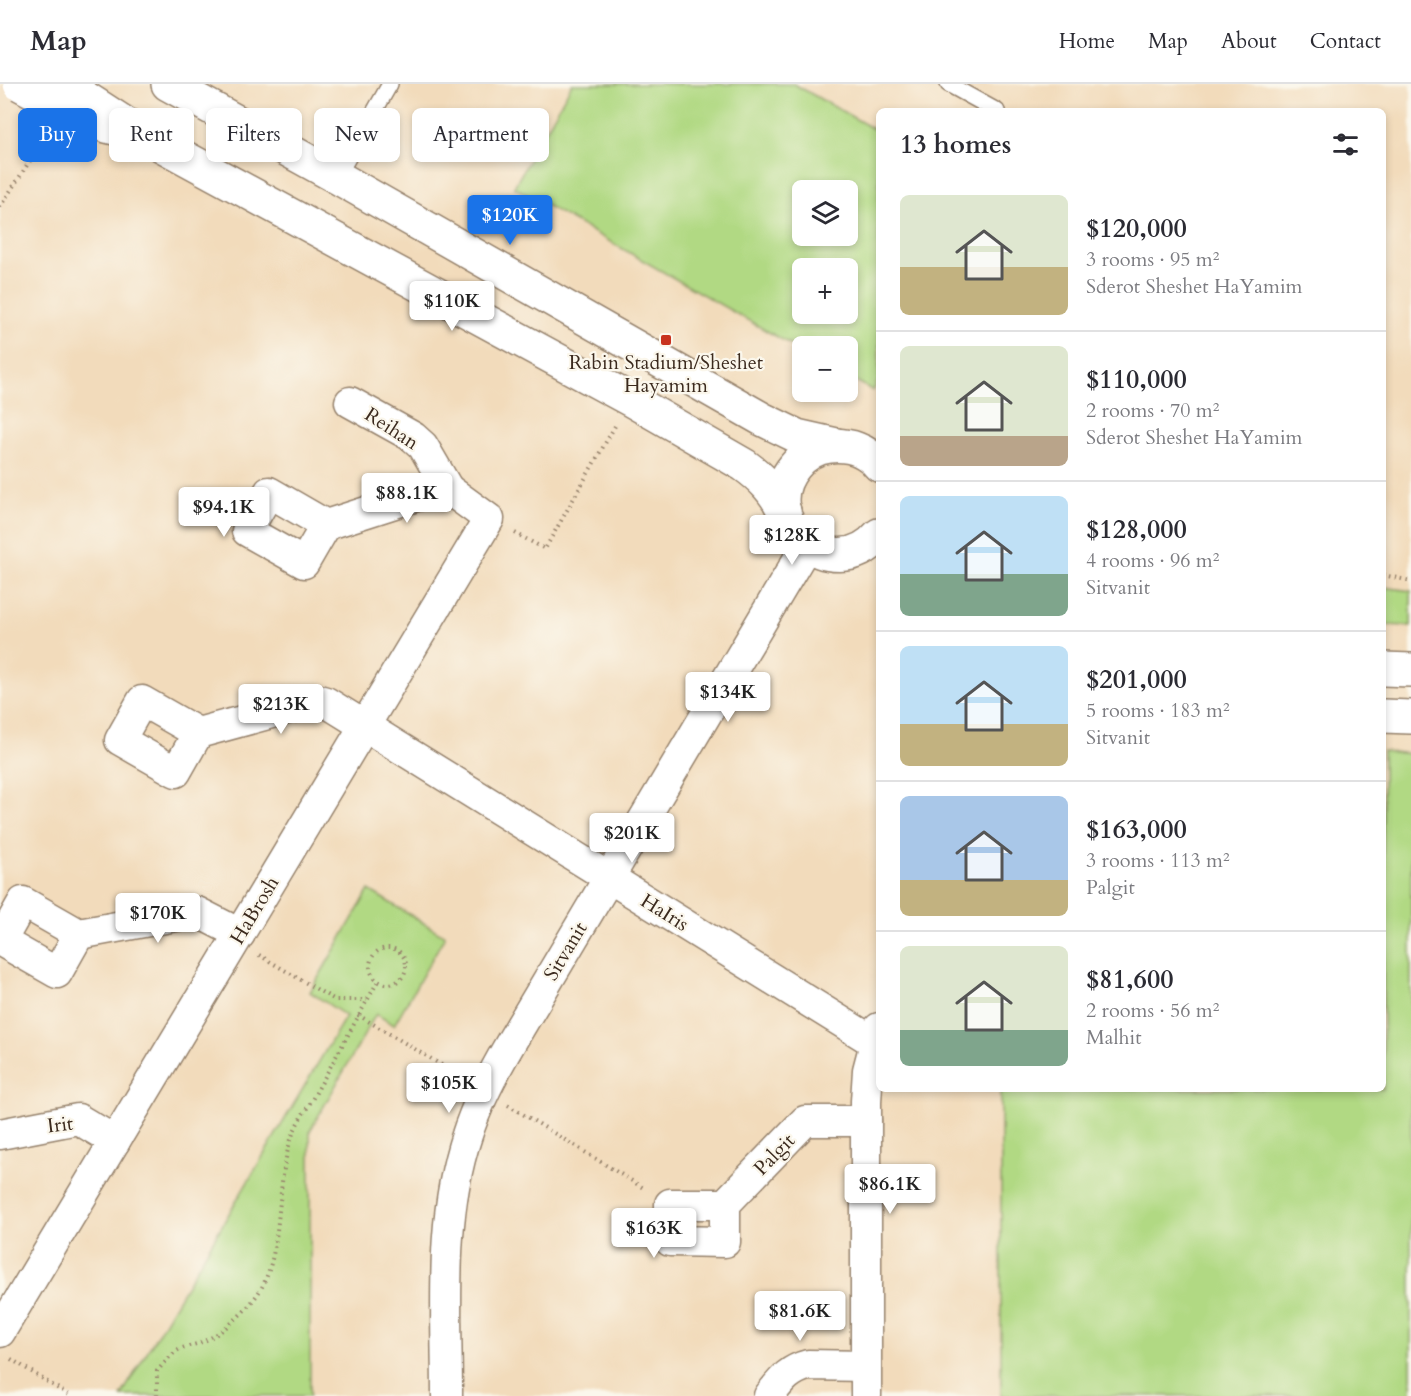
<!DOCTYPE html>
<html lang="en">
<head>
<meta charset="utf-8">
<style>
  body { margin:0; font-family:Cardo,serif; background:#f7f7f7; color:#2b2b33; height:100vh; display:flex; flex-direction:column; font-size:22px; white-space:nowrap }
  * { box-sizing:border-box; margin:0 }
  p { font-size:20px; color:#7c7c81 }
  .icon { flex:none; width:33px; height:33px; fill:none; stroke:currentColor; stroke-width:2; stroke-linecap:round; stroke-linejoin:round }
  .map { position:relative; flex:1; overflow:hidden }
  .panel { position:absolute; left:876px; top:24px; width:510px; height:984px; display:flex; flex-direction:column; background:#fff; border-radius:9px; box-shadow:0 3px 9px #0003 }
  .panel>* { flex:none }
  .hud { position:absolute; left:18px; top:24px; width:570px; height:54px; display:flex; gap:12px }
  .controls { position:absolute; left:792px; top:96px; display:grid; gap:12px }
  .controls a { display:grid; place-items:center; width:66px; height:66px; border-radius:9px; background:#fff; box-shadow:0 3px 9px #0003; font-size:30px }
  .price { position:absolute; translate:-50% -51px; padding:0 14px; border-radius:6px; background:#fff; color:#222; font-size:20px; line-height:39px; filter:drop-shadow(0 2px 3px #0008) }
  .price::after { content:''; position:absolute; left:50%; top:36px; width:18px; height:14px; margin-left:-9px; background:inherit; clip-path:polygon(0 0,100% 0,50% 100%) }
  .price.active { background:#1a73e8; color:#fff }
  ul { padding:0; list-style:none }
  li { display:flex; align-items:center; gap:18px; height:150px; padding:0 24px }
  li+li { border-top:2px solid #e1e1e2 }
  li span { display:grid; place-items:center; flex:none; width:168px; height:120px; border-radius:9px; color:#555 }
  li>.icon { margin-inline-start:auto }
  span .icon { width:72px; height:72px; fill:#fffc; stroke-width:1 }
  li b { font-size:26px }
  h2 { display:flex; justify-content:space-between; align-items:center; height:72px; padding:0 24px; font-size:26px }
  .pill { padding:0 21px; border-radius:9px; background:#fff; box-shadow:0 3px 9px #0003; font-size:21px; line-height:54px }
  .pill.active { background:#1a73e8; color:#fff }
  header { display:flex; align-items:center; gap:36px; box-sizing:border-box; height:84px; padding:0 30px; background:#fff; border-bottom:2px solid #e1e1e2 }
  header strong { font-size:28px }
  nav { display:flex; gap:33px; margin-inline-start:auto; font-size:21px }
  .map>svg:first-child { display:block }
  .green { fill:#b1d983; stroke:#768250; stroke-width:1.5; fill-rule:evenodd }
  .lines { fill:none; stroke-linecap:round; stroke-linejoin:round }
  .service-casing { stroke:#96826c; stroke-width:18 }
  .minor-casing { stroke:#96826c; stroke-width:33 }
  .secondary-casing { stroke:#96826c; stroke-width:36 }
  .path { stroke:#96826c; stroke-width:4; stroke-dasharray:1.5 4.5; stroke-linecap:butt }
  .service { stroke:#fff; stroke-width:15 }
  .minor { stroke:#fff; stroke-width:30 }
  .secondary { stroke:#fff; stroke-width:33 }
  .secondary-bridge-casing { stroke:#96826c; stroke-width:36; stroke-linecap:butt }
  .trunk-bridge-casing { stroke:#96826c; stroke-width:36; stroke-linecap:butt }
  .secondary-bridge { stroke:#fff; stroke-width:33 }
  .trunk-bridge { stroke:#fff; stroke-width:33 }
  .poi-dot { fill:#c8321e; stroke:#fbf7ec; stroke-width:2 }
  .labels { text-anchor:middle; stroke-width:4.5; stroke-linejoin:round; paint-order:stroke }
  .poi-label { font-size:20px; fill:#3b2a1e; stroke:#fbf7ec }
  .street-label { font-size:20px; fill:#3b2a1e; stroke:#fbf7ec }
</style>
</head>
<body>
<header>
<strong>Map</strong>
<nav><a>Home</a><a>Map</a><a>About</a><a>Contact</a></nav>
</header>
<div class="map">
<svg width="1411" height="1312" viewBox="0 0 1411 1312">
  <rect width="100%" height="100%" fill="#fbf7ec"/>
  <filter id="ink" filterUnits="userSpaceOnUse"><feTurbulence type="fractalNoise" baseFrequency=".0167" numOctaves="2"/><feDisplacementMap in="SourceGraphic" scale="12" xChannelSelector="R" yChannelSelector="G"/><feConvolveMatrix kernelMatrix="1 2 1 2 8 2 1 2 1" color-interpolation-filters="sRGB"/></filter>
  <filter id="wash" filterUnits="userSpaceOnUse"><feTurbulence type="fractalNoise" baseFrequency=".008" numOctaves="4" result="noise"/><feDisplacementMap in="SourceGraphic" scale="24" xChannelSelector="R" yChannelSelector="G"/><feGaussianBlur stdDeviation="1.35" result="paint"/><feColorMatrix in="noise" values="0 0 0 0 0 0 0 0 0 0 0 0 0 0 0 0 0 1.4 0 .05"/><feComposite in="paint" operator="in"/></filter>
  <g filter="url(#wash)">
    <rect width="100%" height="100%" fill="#f2dbbb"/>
    <!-- green -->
    <g class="green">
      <path d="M 572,0 L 794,0 L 879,48 L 879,295 L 873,307 L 848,292 L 848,262 L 802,262 L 802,267 L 514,103 ZM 848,106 L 848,152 L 802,152 L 802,106 ZM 848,184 L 848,230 L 802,230 L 802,184 Z"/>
      <polygon points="1383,503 1411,507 1411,542 1383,541"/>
      <polygon points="1383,667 1411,670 1411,1312 1001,1312 1001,1005 1383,1005"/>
      <polygon points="369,806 445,852 394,941 376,930 310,1047 310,1312 121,1312 346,932 310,908"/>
    </g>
  </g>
  <g filter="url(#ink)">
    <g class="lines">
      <!-- service casing -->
      <g class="service-casing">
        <g id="service">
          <polyline points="948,0 997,27"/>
          <polyline points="337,93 390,0"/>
        </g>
      </g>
      <!-- minor casing -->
      <g class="minor-casing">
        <g id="minor">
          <polyline points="350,318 413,353 423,362 448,405"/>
          <polyline points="198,649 176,688 120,656 142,617 198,649 319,616 326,618 874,958"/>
          <polyline points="79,850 57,889 1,857 23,818 79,850 197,828 240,850"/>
          <polyline points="0,1050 78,1035 115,1057"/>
          <polyline points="725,1120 670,1120 670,1157 725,1158 725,1120 805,1037 866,1037"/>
          <polyline points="0,1248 489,435 448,405 435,406 326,441 304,479 247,447 269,408 326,441"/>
          <path d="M 447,1312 C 447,1226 439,1134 467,1051 C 477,1019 493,989 510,960 L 807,461"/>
          <path d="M 769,1312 C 781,1297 788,1286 808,1281 L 866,1282"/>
          <polyline points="866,1312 866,1017 868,986 879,944"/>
        </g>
      </g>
      <!-- secondary casing -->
      <g class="secondary-casing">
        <g id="secondary">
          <polyline points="168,0 337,93 762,335 797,352 837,361"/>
          <path d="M 143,51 L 631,316 L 744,381 C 762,394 775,407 784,427"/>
          <path d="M 879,381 C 867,366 849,360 830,362 C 816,363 804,371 795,382 C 750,436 833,505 879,451"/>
          <polyline points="1383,585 1411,586"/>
          <polyline points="1383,632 1411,633"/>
        </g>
      </g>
      <!-- path -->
      <g class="path">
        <polyline points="0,123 48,49"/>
        <polyline points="515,449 545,465 615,342"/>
        <polyline points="1383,491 1411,497"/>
        <circle cx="388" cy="882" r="18"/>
        <polyline points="259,871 335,916 367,916"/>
        <polyline points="358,931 460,992"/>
        <polyline points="508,1021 645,1105"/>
        <polyline points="11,1275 70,1312"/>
        <path d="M 157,1312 L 157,1287 C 164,1280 171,1270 180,1265 C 187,1262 195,1261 202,1258 C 224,1249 254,1221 264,1199 C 288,1147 270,1072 308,1023 L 378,897"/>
      </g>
      <!-- service -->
      <use href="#service" class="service"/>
      <!-- minor -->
      <use href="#minor" class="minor"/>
      <!-- secondary -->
      <use href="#secondary" class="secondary"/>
      <!-- secondary-bridge casing -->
      <g class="secondary-bridge-casing">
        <polyline id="secondary-bridge" points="64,0 138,48"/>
      </g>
      <!-- trunk-bridge casing -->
      <g class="trunk-bridge-casing">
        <polyline id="trunk-bridge" points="20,0 90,38 143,51"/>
      </g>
      <!-- secondary-bridge -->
      <use href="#secondary-bridge" class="secondary-bridge"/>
      <!-- trunk-bridge -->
      <use href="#trunk-bridge" class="trunk-bridge"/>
    </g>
  </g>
  <!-- markers -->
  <rect class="poi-dot" x="660" y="250" width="12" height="12" rx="3"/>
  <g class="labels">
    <!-- poi labels -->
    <g class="poi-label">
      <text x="666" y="285">Rabin Stadium/Sheshet<tspan x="666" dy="23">Hayamim</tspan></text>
    </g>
    <!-- street labels -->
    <g class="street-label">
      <text transform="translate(392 344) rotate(33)" y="7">Reihan</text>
      <text transform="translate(254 826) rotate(-59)" y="7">HaBrosh</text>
      <text transform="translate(665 828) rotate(32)" y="7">HaIris</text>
      <text transform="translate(565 867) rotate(-59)" y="7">Sitvanit</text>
      <text transform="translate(60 1040) rotate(-7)" y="7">Irit</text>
      <text transform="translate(774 1070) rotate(-46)" y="7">Palgit</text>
    </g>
  </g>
</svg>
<div class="controls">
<a><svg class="icon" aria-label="layers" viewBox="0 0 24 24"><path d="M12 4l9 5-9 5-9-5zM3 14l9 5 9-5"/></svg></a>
<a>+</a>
<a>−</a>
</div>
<b class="price active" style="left:510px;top:162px">$120K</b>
<b class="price" style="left:452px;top:248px">$110K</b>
<b class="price" style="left:407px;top:440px">$88.1K</b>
<b class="price" style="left:224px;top:454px">$94.1K</b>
<b class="price" style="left:792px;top:482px">$128K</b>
<b class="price" style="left:728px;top:639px">$134K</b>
<b class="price" style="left:281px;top:651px">$213K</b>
<b class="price" style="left:632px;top:780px">$201K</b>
<b class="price" style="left:158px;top:860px">$170K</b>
<b class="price" style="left:449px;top:1030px">$105K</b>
<b class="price" style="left:890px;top:1131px">$86.1K</b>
<b class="price" style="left:654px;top:1175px">$163K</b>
<b class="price" style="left:800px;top:1258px">$81.6K</b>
<div class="hud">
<a class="pill active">Buy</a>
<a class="pill">Rent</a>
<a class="pill">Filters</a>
<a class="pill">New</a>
<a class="pill">Apartment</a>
</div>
<section class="panel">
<h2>13 homes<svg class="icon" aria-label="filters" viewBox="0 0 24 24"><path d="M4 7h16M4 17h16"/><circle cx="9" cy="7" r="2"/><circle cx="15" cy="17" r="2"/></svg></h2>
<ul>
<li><span style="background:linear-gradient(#dfe7d0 60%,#c2b280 0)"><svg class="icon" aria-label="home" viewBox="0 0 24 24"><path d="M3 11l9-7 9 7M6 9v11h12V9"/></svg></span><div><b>$120,000</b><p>3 rooms · 95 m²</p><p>Sderot Sheshet HaYamim</p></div></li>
<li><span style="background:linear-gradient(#dfe7d0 75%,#b9a48a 0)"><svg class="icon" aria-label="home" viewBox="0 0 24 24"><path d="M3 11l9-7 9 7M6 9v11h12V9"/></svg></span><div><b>$110,000</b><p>2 rooms · 70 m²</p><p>Sderot Sheshet HaYamim</p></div></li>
<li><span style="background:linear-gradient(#bfe0f5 65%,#7fa58c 0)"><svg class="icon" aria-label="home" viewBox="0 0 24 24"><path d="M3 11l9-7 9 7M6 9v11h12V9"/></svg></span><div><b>$128,000</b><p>4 rooms · 96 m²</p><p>Sitvanit</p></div></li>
<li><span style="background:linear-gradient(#bfe0f5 65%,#c2b280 0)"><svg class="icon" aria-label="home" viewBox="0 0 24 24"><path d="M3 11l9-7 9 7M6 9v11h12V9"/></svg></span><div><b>$201,000</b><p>5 rooms · 183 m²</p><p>Sitvanit</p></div></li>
<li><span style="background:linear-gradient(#a9c7e8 70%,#c2b280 0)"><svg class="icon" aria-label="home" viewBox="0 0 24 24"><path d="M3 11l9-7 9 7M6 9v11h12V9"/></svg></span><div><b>$163,000</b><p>3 rooms · 113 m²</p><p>Palgit</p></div></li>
<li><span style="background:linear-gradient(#dfe7d0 70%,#7fa58c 0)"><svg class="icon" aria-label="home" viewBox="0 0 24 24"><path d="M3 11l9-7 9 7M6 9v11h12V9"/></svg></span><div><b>$81,600</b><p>2 rooms · 56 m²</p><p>Malhit</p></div></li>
</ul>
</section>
</div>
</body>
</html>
